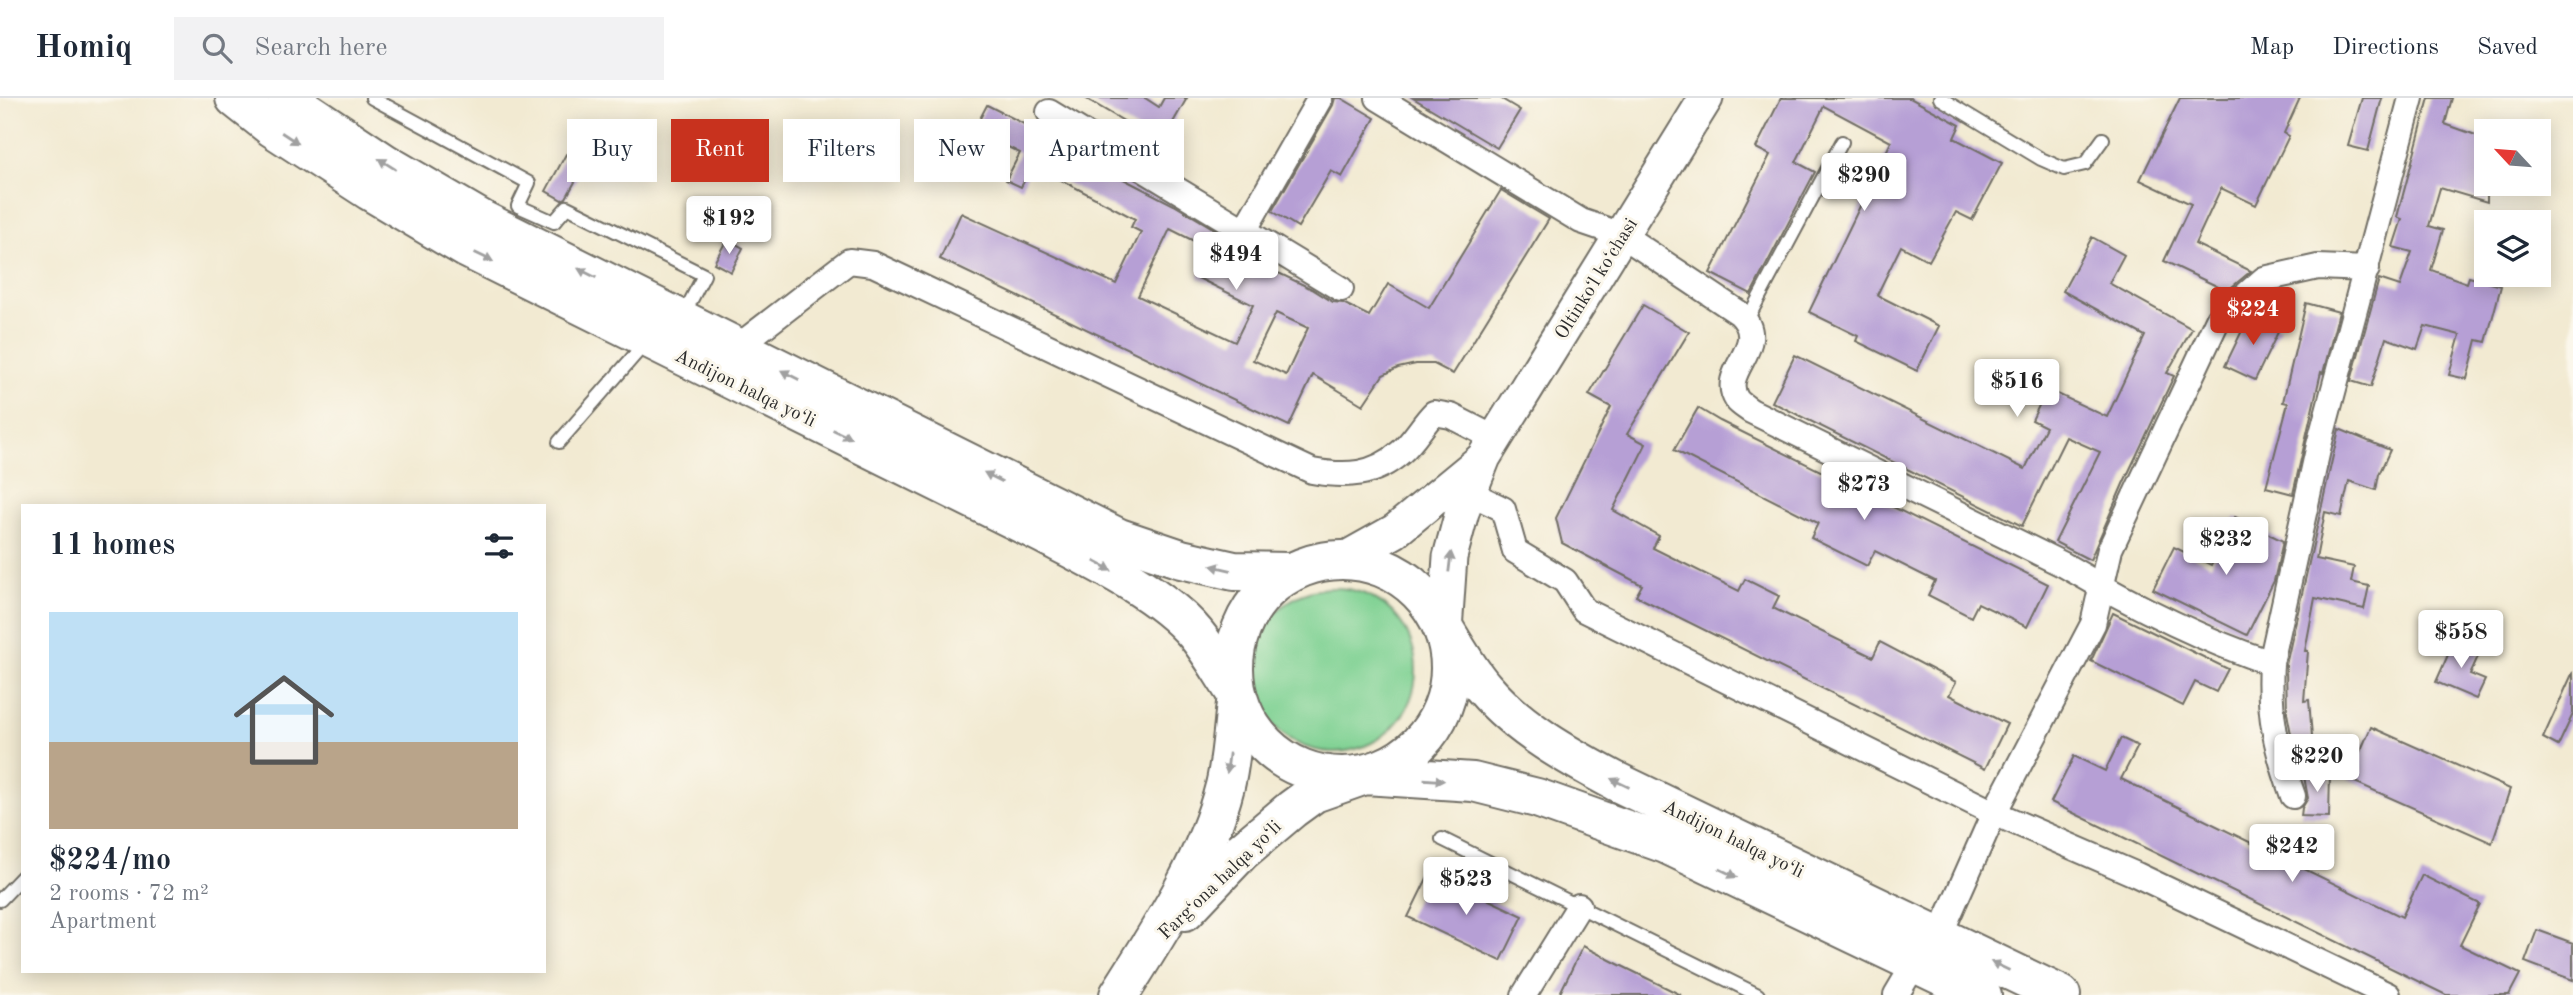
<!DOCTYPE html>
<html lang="en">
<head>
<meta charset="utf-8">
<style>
  body { margin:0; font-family:"Old Standard TT",serif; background:#f2f2f3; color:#1f2937; height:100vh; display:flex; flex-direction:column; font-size:26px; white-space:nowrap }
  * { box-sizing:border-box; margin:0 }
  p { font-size:23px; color:#747a83 }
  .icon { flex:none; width:38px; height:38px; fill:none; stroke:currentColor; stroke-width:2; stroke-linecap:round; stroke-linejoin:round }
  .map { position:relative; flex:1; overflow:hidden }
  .side { position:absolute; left:21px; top:406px; width:525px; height:469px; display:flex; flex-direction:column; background:#fff; border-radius:0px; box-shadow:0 4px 18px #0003 }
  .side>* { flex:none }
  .hud { position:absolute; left:567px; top:21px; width:665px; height:63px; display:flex; gap:14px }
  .needle { width:46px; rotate:296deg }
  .buttons { position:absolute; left:2474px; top:21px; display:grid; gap:14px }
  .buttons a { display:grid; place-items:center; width:77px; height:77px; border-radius:0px; background:#fff; box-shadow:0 4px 18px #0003; font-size:35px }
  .price { position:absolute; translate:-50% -60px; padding:0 16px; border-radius:7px; background:#fff; color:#222; font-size:23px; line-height:46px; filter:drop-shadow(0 2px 4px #0008) }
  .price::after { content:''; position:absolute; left:50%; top:42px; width:21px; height:16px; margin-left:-10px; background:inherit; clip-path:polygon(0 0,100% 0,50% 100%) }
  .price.current { background:#c8321e; color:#fff }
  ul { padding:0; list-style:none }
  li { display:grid; align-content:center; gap:14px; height:371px; padding:0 28px }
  li span { display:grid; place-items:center; height:217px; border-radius:0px; color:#555 }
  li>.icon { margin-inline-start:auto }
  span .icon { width:126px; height:126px; fill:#fffc; stroke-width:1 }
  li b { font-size:30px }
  h2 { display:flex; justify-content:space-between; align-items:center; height:84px; padding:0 28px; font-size:30px }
  .pill { padding:0 24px; border-radius:0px; background:#fff; box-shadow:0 4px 18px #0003; font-size:24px; line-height:63px }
  .pill.current { background:#c8321e; color:#fff }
  header { display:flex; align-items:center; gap:42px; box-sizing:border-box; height:98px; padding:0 35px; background:#fff; border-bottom:2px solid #e0e1e3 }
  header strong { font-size:33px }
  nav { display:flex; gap:38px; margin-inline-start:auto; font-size:24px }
  .search { width:490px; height:63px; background:#f2f2f3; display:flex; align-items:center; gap:18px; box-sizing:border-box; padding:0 24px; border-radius:0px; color:#747a83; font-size:26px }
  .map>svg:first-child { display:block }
  .green { fill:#7fd193; stroke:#557e5f; stroke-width:2 }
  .building { fill:#b69fd5; fill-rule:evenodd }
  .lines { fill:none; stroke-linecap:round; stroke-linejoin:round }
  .service-casing { stroke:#716e65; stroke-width:16 }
  .minor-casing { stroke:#716e65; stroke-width:28 }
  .secondary-casing { stroke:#716e65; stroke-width:37 }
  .trunk-casing { stroke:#716e65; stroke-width:42 }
  .service { stroke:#fff; stroke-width:12 }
  .minor { stroke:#fff; stroke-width:24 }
  .secondary { stroke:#fff; stroke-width:33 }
  .trunk { stroke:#fff; stroke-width:38 }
  .oneway { fill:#a0a0a0 }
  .labels { text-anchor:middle; stroke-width:6; stroke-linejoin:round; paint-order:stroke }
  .street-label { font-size:19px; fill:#2b2b2b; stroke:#fbf7ec }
</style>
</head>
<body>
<header>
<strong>Homiq</strong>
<div class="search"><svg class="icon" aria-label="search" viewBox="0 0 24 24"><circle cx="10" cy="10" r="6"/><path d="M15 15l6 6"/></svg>Search here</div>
<nav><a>Map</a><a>Directions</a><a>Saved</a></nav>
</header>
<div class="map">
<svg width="2573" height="897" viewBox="0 0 2573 897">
  <rect width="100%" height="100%" fill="#fbf7ec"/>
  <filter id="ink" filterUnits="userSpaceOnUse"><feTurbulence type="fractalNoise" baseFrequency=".0143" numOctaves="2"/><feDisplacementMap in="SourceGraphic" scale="14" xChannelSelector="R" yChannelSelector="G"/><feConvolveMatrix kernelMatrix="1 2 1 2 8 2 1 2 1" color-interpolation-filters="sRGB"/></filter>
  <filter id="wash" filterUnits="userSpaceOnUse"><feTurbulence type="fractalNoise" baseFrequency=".00686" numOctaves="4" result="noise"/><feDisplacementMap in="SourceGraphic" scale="28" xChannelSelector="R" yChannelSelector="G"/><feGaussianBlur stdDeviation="1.57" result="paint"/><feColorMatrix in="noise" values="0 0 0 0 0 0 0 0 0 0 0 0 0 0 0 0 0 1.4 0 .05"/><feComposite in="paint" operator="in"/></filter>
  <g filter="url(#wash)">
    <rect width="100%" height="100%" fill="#f2ead2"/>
    <!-- green -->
    <circle class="green" cx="1334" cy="572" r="82"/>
    <g id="blocks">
      <!-- building -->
      <g class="building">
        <polygon points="1085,0 1145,0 1159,9 1164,0 1187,0 1161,45"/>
        <polygon points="1335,0 1341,0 1375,20 1342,79 1331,73 1298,129 1272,113 1333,7"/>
        <polygon points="1413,0 1500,0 1520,12 1497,50"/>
        <polygon points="1781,0 1910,0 1960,27 1954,40 2002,65 1972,122 1956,114 1929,163 1901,148 1877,197 1939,228 1917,273 1856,243 1858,238 1809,214 1891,44 1824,8 1796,64 1815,74 1751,196 1710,175 1770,57 1756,50"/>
        <polygon points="2180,0 2300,0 2284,35 2289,38 2256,107 2221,90 2195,146 2251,173 2227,193 2164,163 2191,106 2140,82"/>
        <polygon points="2362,0 2382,0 2368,53 2348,48"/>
        <polygon points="2429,0 2452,0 2445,26 2487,41 2487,104 2440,90 2429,128 2443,132 2431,172 2467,185 2469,179 2501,188 2486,244 2477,242 2467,281 2449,277 2460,237 2425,228 2417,251 2386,240 2371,289 2351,283 2379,181 2400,188 2412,154 2393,149 2402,121 2397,119"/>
        <path d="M 987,7 L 1108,69 L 1106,72 L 1174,107 L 1221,135 L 1219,139 L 1254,157 L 1251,162 L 1312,191 L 1333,204 L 1343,205 L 1369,218 L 1388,186 L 1429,210 L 1501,92 L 1549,121 L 1453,276 L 1434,266 L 1416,266 L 1398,270 L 1383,277 L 1363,307 L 1313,277 L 1289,328 L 940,161 L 961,115 L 1116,186 L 1141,134 L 1131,129 L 1135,121 L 1033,67 L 1021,89 L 1006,82 L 1020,55 L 974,32 ZM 1170,131 L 1212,152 L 1198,180 L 1253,207 L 1235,244 L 1138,198 ZM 1276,215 L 1308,230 L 1286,277 L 1253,262 Z"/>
        <polygon points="566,56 585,66 566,100 562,102 546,93"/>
        <polygon points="2092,139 2124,157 2109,185 2192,231 2167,275 2174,278 2123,386 2090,462 2055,444 2100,354 2066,339 2022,428 1772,304 1795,257 2025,371 2046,329 2032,322 2047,291 2107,319 2145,238 2063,193"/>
        <polygon points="727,141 743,150 731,174 714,165"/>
        <polygon points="2306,205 2339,214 2323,275 2321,274 2293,396 2266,389 2288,305 2283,304"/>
        <polygon points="1643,207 1689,234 1627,336 1646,346 1613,412 1659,438 1653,450 1739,493 1745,481 1779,498 1773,510 1873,559 1880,544 1956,584 1949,597 2007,626 1985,671 1636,498 1642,487 1562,445 1556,420 1611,309 1589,297"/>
        <polygon points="2250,216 2280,230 2255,282 2225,268"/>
        <polygon points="1698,310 1720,323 2048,486 2027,529 1978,505 1971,519 1928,497 1935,483 1875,453 1867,468 1811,440 1818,425 1674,352"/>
        <polygon points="2339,331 2390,352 2379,376 2376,392 2349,383 2341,418 2325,414 2316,461 2354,469 2351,484 2369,488 2364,511 2315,500 2305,553 2308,553 2304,603 2309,602 2313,650 2294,652 2287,615 2286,567"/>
        <polygon points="2235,419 2283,443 2274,483 2247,537 2153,491 2174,449 2211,467"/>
        <polygon points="2113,515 2228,571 2216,594 2195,584 2183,608 2091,563"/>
        <polygon points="2455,541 2481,552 2470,576 2485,582 2476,601 2436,584"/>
        <polygon points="2573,574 2573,616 2558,648 2543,640"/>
        <polygon points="2371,629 2510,691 2492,745 2348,681"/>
        <polygon points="2121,640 2138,648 2121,681 2402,819 2422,777 2480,806 2460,847 2520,876 2509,897 2446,897 2051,704 2074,658 2105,673"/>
        <polygon points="2303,673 2330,674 2329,719 2301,718 2302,710 2308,700"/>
        <polygon points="1430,774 1523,818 1501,863 1408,819"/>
        <polygon points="2537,832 2573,845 2573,882 2525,864"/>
        <polygon points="1583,848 1618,866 1681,897 1559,897"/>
      </g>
    </g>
  </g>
  <g filter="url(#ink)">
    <use href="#blocks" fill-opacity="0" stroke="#716e65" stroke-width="2"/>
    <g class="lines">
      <!-- service casing -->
      <g class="service-casing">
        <g id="service">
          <polyline points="372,0 529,85 518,108 554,124 567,109 704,177 683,218"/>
          <polyline points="1940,0 2041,61 2064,71 2085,66 2103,41"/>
          <polyline points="1747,222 1842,44"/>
          <polyline points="559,344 647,243"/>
          <polyline points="1442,741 1758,897"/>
          <polyline points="0,802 23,778"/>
        </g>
      </g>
      <!-- minor casing -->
      <g class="minor-casing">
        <g id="minor">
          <path d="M 1378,0 L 1581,123 L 1622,137 L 1739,215 C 1773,248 1717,272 1737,302 C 1740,306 1747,310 1751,313 L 2064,467 C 2129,505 2199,541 2271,565"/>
          <polyline points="1049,14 1341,191"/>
          <polyline points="1244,133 1320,0"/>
          <path d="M 736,250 L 849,163 L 873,166 L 1312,373 C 1346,379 1374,378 1401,354 C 1414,343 1422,327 1434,315 L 1451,318 L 1496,341"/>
          <polyline points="1456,388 1503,411 1515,453 1565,483 1584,512 1994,715 2137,777 2388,897"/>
          <path d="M 2293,698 C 2276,650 2268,616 2271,565 L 2319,347 L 2411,0"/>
          <polyline points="1939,839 1994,715 2093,526 2110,451 2218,221 2264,181 2318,169 2367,171"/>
          <polyline points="1524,897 1579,808"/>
          <polyline points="1896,897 1915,865"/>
        </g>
      </g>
      <!-- secondary casing -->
      <g class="secondary-casing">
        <g id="secondary">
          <polyline points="1345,461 1395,433 1480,363"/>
          <polyline points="1445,532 1450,459 1462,414 1484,359 1706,0"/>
        </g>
      </g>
      <!-- trunk casing -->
      <g class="trunk-casing">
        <g id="trunk">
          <path d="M 235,0 L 273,30 L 370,93 L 466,150 L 1043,436 C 1091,461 1159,493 1195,535 C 1211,554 1223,577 1237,597 C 1233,627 1232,659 1225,688 C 1206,763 1160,832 1119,897"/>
          <polyline points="287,0 386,66 482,122 1119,440 1181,461 1234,473 1289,474"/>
          <circle cx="1342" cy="570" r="108"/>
          <path d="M 1445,532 C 1457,551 1469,573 1484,590 C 1519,631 1568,658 1615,683 L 2061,897"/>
          <polyline points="1185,813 1241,754 1292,711 1314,695 1365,677 1473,684 1537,700 1666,746 1982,897"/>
        </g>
      </g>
      <!-- service -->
      <use href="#service" class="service"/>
      <!-- minor -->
      <use href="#minor" class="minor"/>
      <!-- secondary -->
      <use href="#secondary" class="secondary"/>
      <!-- trunk -->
      <use href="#trunk" class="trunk"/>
    </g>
    <!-- one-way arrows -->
    <defs><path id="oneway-solid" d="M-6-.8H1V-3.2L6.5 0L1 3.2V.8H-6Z" transform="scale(1.75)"/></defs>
    <g class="oneway">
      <use href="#oneway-solid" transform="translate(290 40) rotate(33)"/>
      <use href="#oneway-solid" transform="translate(387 66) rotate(-148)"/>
      <use href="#oneway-solid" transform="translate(484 159) rotate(26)"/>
      <use href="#oneway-solid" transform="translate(587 175) rotate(-153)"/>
      <use href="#oneway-solid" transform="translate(790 277) rotate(-153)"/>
      <use href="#oneway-solid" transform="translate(842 336) rotate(26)"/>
      <use href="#oneway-solid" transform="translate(993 379) rotate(-153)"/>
      <use href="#oneway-solid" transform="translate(1450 464) rotate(-83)"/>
      <use href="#oneway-solid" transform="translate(1103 468) rotate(29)"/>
      <use href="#oneway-solid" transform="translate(1221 470) rotate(-167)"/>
      <use href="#oneway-solid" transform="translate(1228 665) rotate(97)"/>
      <use href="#oneway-solid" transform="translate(1434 682) rotate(4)"/>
      <use href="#oneway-solid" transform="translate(1620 685) rotate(-154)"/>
      <use href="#oneway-solid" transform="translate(1728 775) rotate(26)"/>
      <use href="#oneway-solid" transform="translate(2000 868) rotate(-155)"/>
    </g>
  </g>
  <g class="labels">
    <!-- street labels -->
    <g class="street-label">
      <text transform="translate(1595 180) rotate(-58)" y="7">Oltinkoʻl koʻchasi</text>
      <text transform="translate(746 289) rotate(26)" y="7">Andijon halqa yo‘li</text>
      <text transform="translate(1734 740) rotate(26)" y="7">Andijon halqa yo‘li</text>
      <text transform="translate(1219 781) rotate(-44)" y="7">Farg‘ona halqa yo‘li</text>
    </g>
  </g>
</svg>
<div class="buttons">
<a><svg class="needle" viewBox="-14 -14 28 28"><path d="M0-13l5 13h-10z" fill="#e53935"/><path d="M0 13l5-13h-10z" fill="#747a83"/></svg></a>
<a><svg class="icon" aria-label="layers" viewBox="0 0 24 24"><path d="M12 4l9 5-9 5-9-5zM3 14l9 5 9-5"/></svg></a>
</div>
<b class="price" style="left:1864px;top:115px">$290</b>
<b class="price" style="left:729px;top:158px">$192</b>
<b class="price" style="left:1236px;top:194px">$494</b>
<b class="price current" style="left:2253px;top:249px">$224</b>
<b class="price" style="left:2017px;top:321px">$516</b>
<b class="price" style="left:1864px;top:424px">$273</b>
<b class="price" style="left:2226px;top:479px">$232</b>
<b class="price" style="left:2461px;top:572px">$558</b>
<b class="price" style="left:2317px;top:696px">$220</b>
<b class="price" style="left:2292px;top:786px">$242</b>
<b class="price" style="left:1466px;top:819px">$523</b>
<div class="hud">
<a class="pill">Buy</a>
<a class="pill current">Rent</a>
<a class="pill">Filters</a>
<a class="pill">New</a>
<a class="pill">Apartment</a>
</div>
<section class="side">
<h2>11 homes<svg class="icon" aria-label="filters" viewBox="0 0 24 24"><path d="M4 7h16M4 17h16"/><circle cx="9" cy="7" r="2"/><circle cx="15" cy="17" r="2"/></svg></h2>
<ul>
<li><span style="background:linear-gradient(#bfe0f5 60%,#b9a48a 0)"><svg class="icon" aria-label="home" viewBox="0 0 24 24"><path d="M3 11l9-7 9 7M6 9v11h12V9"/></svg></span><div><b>$224/mo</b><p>2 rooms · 72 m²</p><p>Apartment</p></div></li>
</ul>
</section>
</div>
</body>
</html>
